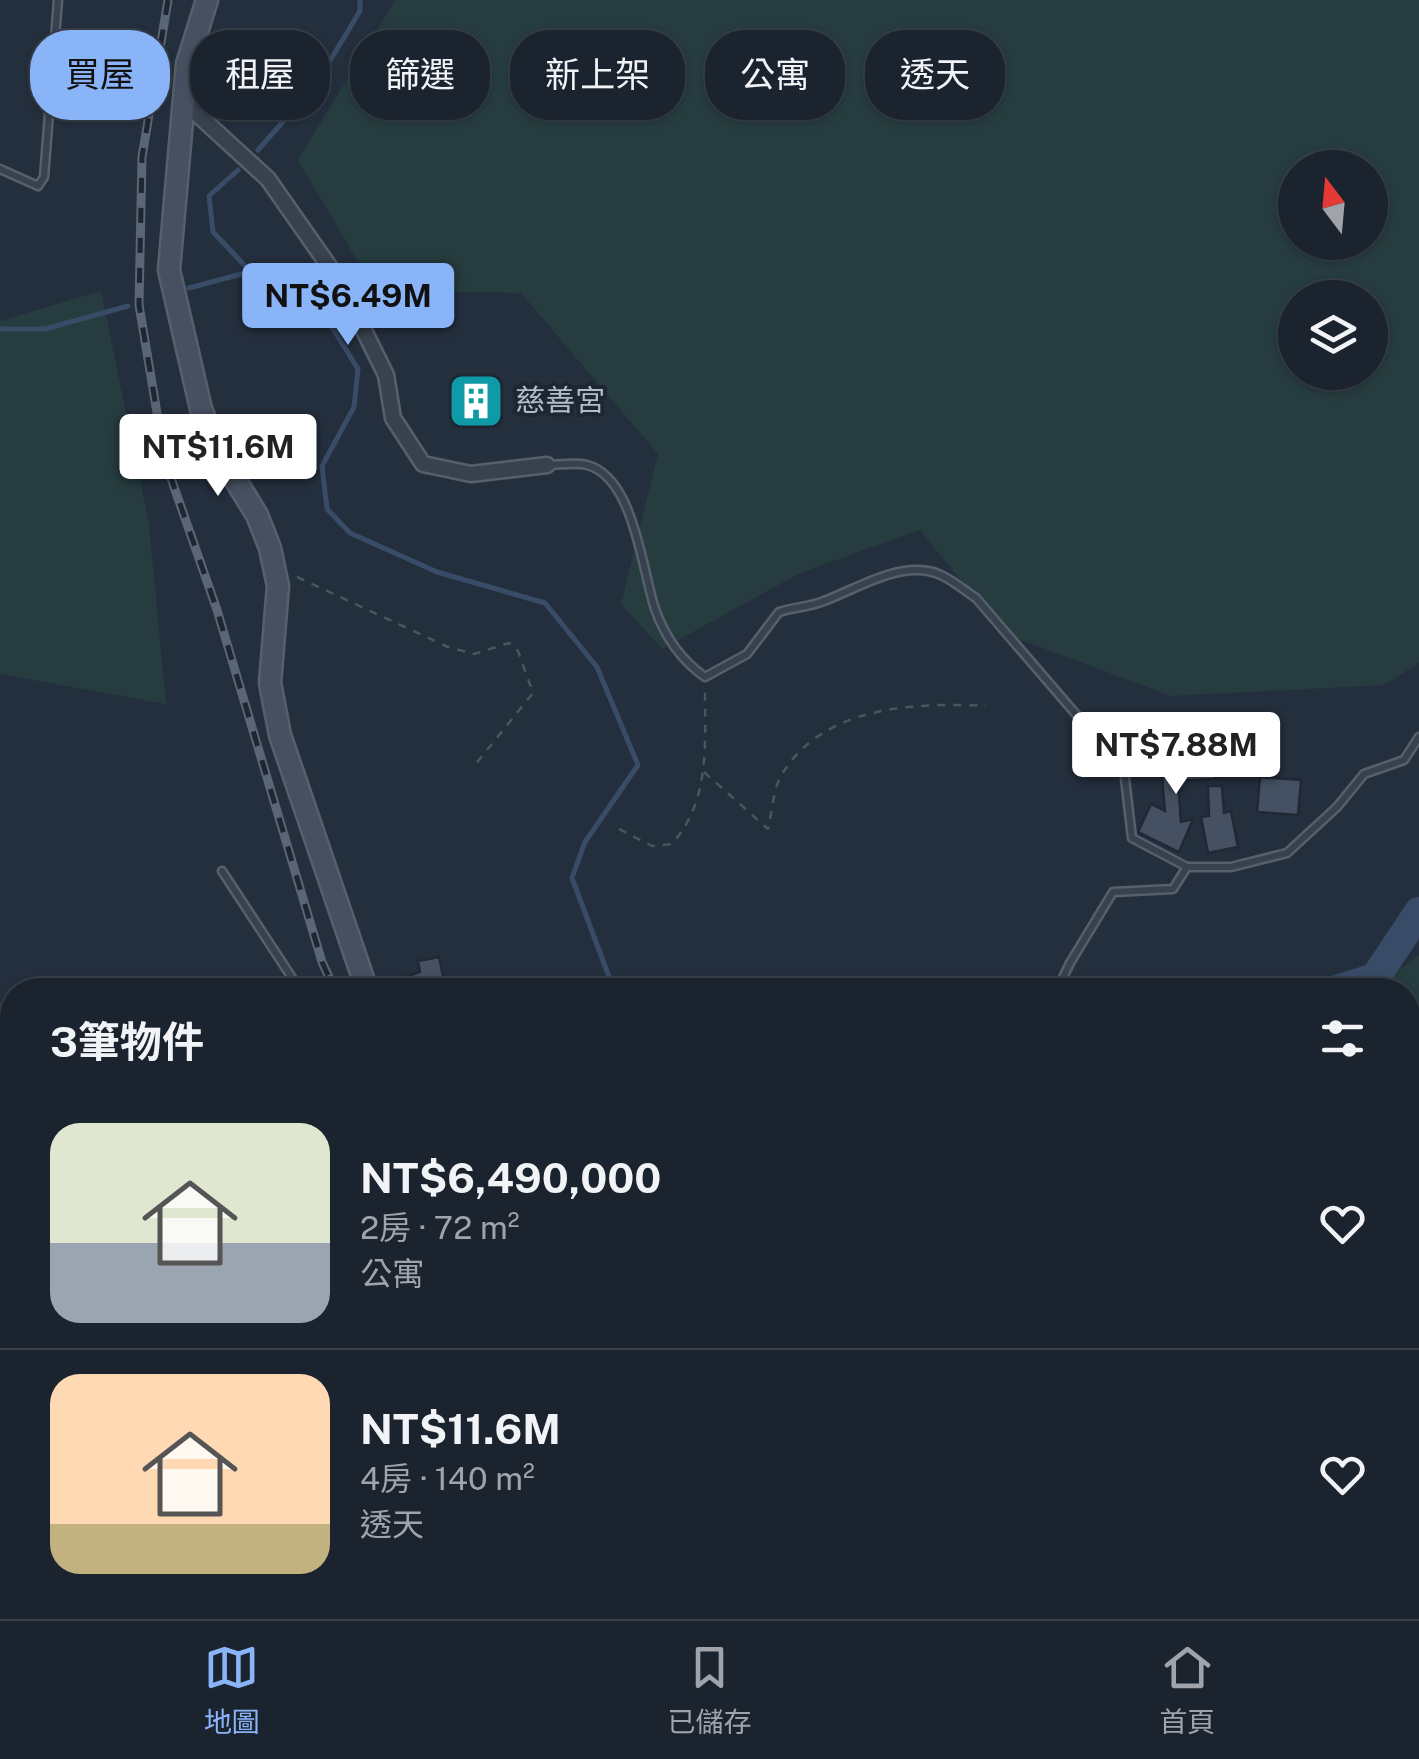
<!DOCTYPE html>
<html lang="zh-TW">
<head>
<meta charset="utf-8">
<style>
  body { margin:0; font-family:"Public Sans","Noto Sans TC",sans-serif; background:#242b36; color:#f1f3f6; height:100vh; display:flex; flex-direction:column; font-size:38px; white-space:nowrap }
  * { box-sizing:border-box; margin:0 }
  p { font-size:32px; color:#a0a4aa }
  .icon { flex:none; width:55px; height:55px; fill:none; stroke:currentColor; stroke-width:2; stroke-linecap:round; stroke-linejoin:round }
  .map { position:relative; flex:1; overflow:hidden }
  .side { position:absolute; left:0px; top:978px; width:1420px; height:642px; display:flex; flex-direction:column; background:#1b232e; border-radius:40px 40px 0 0; box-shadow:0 2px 8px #0004,0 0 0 2px #39404a }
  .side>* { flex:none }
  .guide { position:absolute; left:30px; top:30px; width:1360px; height:90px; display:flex; gap:20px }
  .needle { width:65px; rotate:344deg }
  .tools { position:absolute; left:1278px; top:150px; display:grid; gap:20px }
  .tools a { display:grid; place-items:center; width:110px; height:110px; border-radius:50%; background:#1b232e; box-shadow:0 2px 8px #0004,0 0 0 2px #39404a; font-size:50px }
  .price { position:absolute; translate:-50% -85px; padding:0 22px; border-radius:10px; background:#fff; color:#222; font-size:32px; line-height:65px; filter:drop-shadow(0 2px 5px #0008) }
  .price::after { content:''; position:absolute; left:50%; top:60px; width:30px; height:22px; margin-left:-15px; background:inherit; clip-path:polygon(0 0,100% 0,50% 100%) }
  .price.on { background:#8ab4f8; color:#111 }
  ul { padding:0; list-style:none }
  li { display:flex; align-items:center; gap:30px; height:250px; padding:0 50px }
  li+li { border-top:2px solid #39404a }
  li span { display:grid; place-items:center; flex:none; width:280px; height:200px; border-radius:30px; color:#555 }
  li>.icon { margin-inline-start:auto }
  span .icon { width:120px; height:120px; fill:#fffc; stroke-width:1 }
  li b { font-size:42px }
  h2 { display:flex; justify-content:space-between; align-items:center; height:120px; padding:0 50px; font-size:42px }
  .pill { padding:0 35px; border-radius:40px; background:#1b232e; box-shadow:0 2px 8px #0004,0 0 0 2px #39404a; font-size:35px; line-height:90px }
  .pill.on { background:#8ab4f8; color:#111 }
  .dock { display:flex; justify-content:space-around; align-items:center; height:140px; border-top:2px solid #39404a; background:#1b232e; font-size:28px; color:#a0a4aa }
  .dock a { display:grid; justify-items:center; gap:5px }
  .dock .on { color:#8ab4f8 }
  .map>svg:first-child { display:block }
  .green { fill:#263c3f; fill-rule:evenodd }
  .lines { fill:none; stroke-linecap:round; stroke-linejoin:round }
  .stream { stroke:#394c67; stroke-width:5 }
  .river { stroke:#394c67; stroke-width:30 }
  .building { fill:#455162; stroke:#1f2835; stroke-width:2.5 }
  .lane-casing { stroke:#565f6c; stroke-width:11 }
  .street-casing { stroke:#565f6c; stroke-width:19 }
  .secondary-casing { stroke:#565f6c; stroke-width:25 }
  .path { stroke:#44595c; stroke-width:2.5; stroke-dasharray:8 8; stroke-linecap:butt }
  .lane { stroke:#38414e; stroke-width:6 }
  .street { stroke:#38414e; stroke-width:14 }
  .secondary { stroke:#465061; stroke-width:20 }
  .rail-casing { stroke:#5a6575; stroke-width:9 }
  .rail { stroke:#1d2633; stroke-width:5; stroke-dasharray:15; stroke-linecap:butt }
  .labels { text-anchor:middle; stroke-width:8; stroke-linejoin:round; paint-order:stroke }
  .poi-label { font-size:30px; fill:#b4bcc9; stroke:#1d2633; text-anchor:start }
</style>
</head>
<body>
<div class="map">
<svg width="1419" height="1619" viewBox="0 0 1419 1619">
  <rect width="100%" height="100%" fill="#242f3e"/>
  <!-- green -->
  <g class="green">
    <path d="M 395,0 L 1419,0 L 1419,663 L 1384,685 L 1171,696 L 1003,633 L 920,530 L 800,573 L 662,649 L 621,604 L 658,454 L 521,293 L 375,291 L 298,160 ZM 1295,168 L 1370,168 L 1370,242 L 1295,242 ZM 1295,298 L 1370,298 L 1370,372 L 1295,372 Z"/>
    <polygon points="101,291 149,524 166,704 0,674 0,321"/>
    <polygon points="1419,955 1419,1239 1408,1234 1408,1178 1416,1170 1408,1167 1408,990 1374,990"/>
    <polygon points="330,1608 448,1608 453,1619 329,1619"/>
  </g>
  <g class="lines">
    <!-- stream -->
    <g class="stream">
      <polyline points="258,150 316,84 360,11 360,0"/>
      <polyline points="238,170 209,196 213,232 250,271 330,324 358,369 354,407 322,466 327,509 350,533 437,572 545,603 597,667 638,765 585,842 572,878 614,990"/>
      <polyline points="189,288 249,272"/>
      <polyline points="0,329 45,329 128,306"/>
      <polyline points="870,1608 875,1608"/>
    </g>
    <!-- river -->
    <g class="river">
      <polyline points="1336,990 1375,978 1419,912"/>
      <polyline points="1269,1619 1270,1608"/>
    </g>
  </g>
  <!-- building -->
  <g class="building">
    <polygon points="496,385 499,412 457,418 453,391"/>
    <polygon points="1190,745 1190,754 1214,753 1215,779 1178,781 1181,822 1193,819 1179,852 1138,832 1151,804 1165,811 1162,777 1170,777 1169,746"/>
    <polygon points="1260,777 1301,780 1298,815 1257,812"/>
    <polygon points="1208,786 1222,786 1224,813 1231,811 1238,847 1208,853 1201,817 1209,816"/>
    <polygon points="439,957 446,990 380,990 380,986 420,972 418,961"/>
  </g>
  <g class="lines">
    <!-- lane casing -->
    <g class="lane-casing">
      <g id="lane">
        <polyline points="0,169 38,186 44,177 58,0"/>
        <path d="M 548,465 C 560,465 576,462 587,465 C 634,477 642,570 655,609 C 665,637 681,660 705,677 L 747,654 L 779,612 C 794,607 810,607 824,601 C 856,589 893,565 928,571 C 946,574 962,589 976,598 L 1124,770 L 1132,838 L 1187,867"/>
        <polyline points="222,871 300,990"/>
        <polyline points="1057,990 1070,963 1113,892 1173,889 1187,867 1231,867 1287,853 1337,807 1364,774 1404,760 1419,737"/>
        <polyline points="0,1228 12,1227"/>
        <polyline points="1408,1265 1419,1261"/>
        <polyline points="1231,1608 1233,1619"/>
        <polyline points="1302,1619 1302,1608"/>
      </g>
    </g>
    <!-- street casing -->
    <g class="street-casing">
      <polyline id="street" points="185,103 268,179 340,282 386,375 393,418 423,464 471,474 547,465"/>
    </g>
    <!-- secondary casing -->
    <g class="secondary-casing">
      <g id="secondary">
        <polyline points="207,0 187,64 169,270 201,409 220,455 257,515 270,548 278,586 270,683 280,735 367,990"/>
        <polyline points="0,1339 12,1339"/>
        <polyline points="484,1608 491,1619"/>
        <polyline points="634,1608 645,1619"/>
      </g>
    </g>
    <!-- path -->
    <g class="path">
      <polyline points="297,577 448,647 474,654 509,643 518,651 533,693 475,765"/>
      <path d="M 704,772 L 768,829 C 772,813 773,790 781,776 C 821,706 915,702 986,706"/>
      <path d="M 619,829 L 652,846 L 672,844 C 710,801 705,746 705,691"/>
      <polyline points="1408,1026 1419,1023"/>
    </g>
    <!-- lane -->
    <use href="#lane" class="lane"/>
    <!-- street -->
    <use href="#street" class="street"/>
    <!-- secondary -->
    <use href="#secondary" class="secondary"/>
    <!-- rail casing -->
    <g class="rail-casing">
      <g id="rail">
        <polyline points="168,0 142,157 139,305 165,461 217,610 322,962 335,990"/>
        <polyline points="610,1608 611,1619"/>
      </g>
    </g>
    <!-- rail -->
    <use href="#rail" class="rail"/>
  </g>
  <!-- icons -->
  <defs>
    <g id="building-square" transform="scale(2.875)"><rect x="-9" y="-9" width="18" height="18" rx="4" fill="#0f9aa8" stroke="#1d2633"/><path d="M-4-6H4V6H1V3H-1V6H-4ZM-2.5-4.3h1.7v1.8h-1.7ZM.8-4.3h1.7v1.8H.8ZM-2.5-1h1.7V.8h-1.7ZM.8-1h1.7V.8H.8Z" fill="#fff"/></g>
  </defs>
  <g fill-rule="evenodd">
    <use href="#building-square" x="476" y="401"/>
  </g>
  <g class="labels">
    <!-- poi labels -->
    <g class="poi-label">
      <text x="515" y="411">慈善宮</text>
    </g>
  </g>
</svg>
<div class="tools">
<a><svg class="needle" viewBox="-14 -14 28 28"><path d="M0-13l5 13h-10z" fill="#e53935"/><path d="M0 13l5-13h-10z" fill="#a0a4aa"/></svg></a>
<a><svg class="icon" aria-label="layers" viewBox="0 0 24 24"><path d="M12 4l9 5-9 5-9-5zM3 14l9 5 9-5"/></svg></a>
</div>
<b class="price on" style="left:348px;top:348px">NT$6.49M</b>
<b class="price" style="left:218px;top:499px">NT$11.6M</b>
<b class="price" style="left:1176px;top:797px">NT$7.88M</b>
<div class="guide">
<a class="pill on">買屋</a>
<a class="pill">租屋</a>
<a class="pill">篩選</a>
<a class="pill">新上架</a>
<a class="pill">公寓</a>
<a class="pill">透天</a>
</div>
<section class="side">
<h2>3筆物件<svg class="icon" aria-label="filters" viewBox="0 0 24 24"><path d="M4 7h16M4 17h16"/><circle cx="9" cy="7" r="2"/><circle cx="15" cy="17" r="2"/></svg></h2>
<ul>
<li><span style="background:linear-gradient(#dfe7d0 60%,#9aa5b1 0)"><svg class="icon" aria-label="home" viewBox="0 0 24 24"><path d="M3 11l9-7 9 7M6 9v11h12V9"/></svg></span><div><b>NT$6,490,000</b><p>2房 · 72 m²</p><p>公寓</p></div><svg class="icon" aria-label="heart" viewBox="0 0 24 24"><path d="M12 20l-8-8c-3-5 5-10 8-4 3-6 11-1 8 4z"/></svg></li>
<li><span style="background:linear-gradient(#ffd9b3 75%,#c2b280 0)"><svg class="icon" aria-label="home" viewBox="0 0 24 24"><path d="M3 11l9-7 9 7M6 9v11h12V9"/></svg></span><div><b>NT$11.6M</b><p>4房 · 140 m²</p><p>透天</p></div><svg class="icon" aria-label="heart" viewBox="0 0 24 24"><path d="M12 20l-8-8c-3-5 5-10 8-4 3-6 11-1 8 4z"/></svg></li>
</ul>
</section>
</div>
<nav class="dock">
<a class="on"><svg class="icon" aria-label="map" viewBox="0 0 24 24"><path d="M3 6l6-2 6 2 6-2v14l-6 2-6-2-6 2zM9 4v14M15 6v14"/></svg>地圖</a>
<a><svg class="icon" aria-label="saved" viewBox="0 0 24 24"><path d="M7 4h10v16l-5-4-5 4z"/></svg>已儲存</a>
<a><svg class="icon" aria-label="home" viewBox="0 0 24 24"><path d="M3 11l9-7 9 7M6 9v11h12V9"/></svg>首頁</a>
</nav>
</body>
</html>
